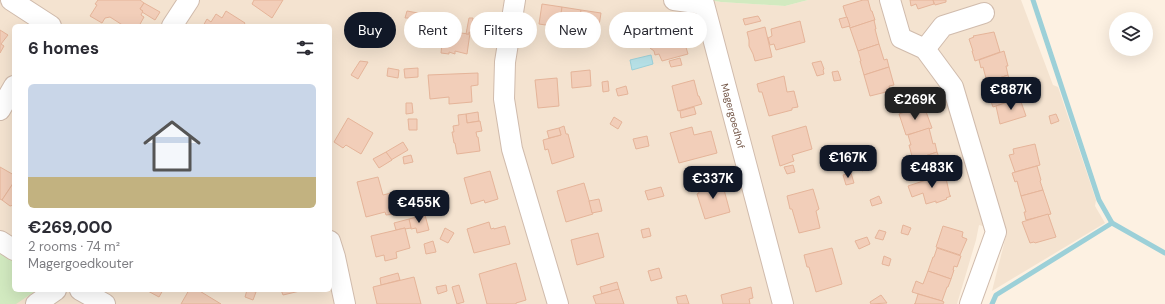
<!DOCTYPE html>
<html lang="en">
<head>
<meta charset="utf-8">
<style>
  body { margin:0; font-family:"DM Sans",sans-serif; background:#f7f7f7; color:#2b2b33; height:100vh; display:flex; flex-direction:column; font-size:15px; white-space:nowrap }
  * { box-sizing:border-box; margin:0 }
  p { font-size:13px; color:#7c7c81 }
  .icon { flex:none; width:22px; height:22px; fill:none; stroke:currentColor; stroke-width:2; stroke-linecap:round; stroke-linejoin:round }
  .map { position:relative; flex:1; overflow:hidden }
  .panel { position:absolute; left:12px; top:24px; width:320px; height:268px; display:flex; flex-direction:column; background:#fff; border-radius:6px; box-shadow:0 4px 16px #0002 }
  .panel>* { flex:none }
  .top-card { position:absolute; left:344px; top:12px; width:380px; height:36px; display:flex; gap:8px }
  .controls { position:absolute; left:1109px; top:12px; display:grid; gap:8px }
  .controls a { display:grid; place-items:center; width:44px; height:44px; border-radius:50%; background:#fff; box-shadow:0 4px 16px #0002; font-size:20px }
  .price { position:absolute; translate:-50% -34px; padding:0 9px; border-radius:8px; background:#111827; color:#fff; font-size:13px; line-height:26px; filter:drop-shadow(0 1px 2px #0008) }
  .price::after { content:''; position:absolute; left:50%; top:24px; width:12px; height:9px; margin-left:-6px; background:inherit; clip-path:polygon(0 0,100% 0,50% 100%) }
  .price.active { background:#222; color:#fff }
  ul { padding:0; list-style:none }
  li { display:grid; align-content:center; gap:8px; height:212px; padding:0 16px }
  li span { display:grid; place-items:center; height:124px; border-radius:6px; color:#555 }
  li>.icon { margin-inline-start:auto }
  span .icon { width:72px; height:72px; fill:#fffc; stroke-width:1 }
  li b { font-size:17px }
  h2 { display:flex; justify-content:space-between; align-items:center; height:48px; padding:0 16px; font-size:17px }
  .pill { padding:0 14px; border-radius:18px; background:#fff; box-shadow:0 4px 16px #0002; font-size:14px; line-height:36px }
  .pill.active { background:#111827; color:#fff }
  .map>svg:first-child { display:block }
  .residential { fill:#f4e3d0; fill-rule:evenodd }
  .green { fill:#d2eac0 }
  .water { fill:#b6e0e6; stroke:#9cd0d8 }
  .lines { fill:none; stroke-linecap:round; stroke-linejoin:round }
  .stream { stroke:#9cd0d8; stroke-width:5 }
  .building { fill:#f2ceb9; stroke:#e5b499 }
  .minor-casing { stroke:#d0bbac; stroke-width:22 }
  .minor { stroke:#fff; stroke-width:20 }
  .labels { text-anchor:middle; stroke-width:3.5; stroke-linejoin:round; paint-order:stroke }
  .street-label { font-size:10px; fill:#745748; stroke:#fff6e8 }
</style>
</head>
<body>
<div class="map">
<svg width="1165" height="304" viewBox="0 0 1165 304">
  <rect width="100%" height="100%" fill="#fdf1e2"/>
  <!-- residential -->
  <path class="residential" d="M 0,0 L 709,0 L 721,2 L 785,6 L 808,0 L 1021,0 L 1053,85 L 1058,87 L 1096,200 L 1095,206 L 1105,223 L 992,291 L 1007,232 L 979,225 L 976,240 L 957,304 L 0,304 ZM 14,26 L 330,26 L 330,290 L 14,290 Z"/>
  <!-- green -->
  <g class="green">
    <polygon points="709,0 808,0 785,6 721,2"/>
    <polygon points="0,253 14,261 14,290 37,290 16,304 0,304"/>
  </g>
  <!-- water -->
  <polygon class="water" points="651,55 653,64 632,70 630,60"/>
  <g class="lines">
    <!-- stream -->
    <g class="stream">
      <polyline points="1033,0 1099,200 1112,223"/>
      <polyline points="992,304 996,295 1112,223 1165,253"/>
    </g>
  </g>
  <!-- building -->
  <g class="building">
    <polygon points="98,0 140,0 144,3 140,9 143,11 141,15 144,17 139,26 124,26 110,17 105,18 102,23 90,16 97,5 95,4"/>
    <polygon points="254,0 283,0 272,18 252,4"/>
    <polygon points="863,0 868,0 871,11 872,11 875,20 850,28 843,6"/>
    <polygon points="910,0 933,0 934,4 918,9 916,4 911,6"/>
    <polygon points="933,0 946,0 946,2 935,5"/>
    <polygon points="144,3 160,12 155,20 142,12 143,11 140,9"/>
    <polygon points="542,4 562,7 559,27 539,24"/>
    <polygon points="562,7 581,10 576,38 558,35"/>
    <polygon points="581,10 601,13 598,32 578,29"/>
    <polygon points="226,11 245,23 243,26 203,26 207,19 211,22 216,14 222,18"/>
    <polygon points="407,11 456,20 453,32 469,34 469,32 470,33 467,54 455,51 455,54 449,52 449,54 441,53 442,43 433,41 434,38 411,34 412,28 410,27 411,19 413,20 413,18 405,18"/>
    <polygon points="758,16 761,21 745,25 743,19"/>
    <polygon points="847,17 850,26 842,28 839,19"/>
    <polygon points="469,18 473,18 470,33 469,32 469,34 466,34"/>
    <polygon points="874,20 876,29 875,29 879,44 858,51 850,28"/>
    <polygon points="800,21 805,42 776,50 774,44 770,45 768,38 772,36 771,29"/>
    <polygon points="670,26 673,36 674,35 677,46 685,44 688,54 662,61 659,54 655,55 654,51 650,48 648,45 648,41 650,35 649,32"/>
    <polygon points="765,27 772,57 755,61 753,54 749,46 749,40 747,32"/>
    <polygon points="0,30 8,35 1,44 4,46 0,53"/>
    <polygon points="994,32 1000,52 975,61 972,51 973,51 969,39 974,37 973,36"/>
    <polygon points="879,44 884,60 887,59 889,67 864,75 860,61 861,61 858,51"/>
    <polygon points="1004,51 1008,66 1006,66 1008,75 987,82 983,67 981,68 979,60"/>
    <polygon points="680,58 682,65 671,67 669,61"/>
    <polygon points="360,61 368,62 358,79 351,75"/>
    <polygon points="821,61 824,69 823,70 824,74 817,76 812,63"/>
    <polygon points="889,67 894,85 889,86 890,91 870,96 864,75"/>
    <polygon points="388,68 399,70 398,78 387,76"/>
    <polygon points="418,68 418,77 405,78 404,69"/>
    <polygon points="590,70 591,86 572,88 571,72"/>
    <polygon points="838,71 841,80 834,81 832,72"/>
    <polygon points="478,73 478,85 471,86 472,102 449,104 449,97 430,99 428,75"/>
    <polygon points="1008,75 1017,99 993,107 990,99 992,98 987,82"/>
    <polygon points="784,76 787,92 794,91 798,107 792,108 792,110 769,116 762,92 759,92 757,84"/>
    <polygon points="557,78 559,106 538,108 535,80"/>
    <polygon points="694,80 698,96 699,96 702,104 678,111 672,86"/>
    <polygon points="608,81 609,91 603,92 602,82"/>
    <polygon points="626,86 628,94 618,96 616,89"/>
    <polygon points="1017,99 1020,99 1026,116 1000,124 996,106"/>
    <polygon points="406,103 412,103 413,113 406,114"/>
    <polygon points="919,106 921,111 925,109 932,128 906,135 899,114 910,110 909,109"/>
    <polygon points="694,107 696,114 681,118 680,111"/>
    <polygon points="478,112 479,121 467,123 466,114"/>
    <polygon points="466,114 467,123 480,121 482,131 476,132 477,137 478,137 480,151 457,154 455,143 454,143 452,132 454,132 453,126 459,125 458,115"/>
    <polygon points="1056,114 1059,121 1051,124 1049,116"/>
    <polygon points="614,117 622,122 618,129 610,124"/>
    <polygon points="348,118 373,133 361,154 346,145 343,148 334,142"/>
    <polygon points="408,119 417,119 417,130 409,130"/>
    <polygon points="564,126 566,134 568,134 574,157 552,164 548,149 545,150 543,140 561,135 559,128"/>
    <polygon points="806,126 812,149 792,155 794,161 780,166 772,136"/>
    <polygon points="692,127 694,135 711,131 717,153 679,163 670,133"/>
    <polygon points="559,128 561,135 549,138 547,131"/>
    <polygon points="929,128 933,144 935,143 937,152 913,160 909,145 911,145 908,135"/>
    <polygon points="647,136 649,146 636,149 633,139"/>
    <polygon points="403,142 408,150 391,160 386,152"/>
    <polygon points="1035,144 1040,165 1015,172 1009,155 1014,154 1013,149"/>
    <polygon points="386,152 392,160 379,168 373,159"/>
    <polygon points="937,152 940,160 938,161 943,175 921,182 919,172 917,172 913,160"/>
    <polygon points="411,155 413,162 404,164 403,157"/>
    <polygon points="869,161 871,168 862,171 860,164"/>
    <polygon points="793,165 795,172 787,174 784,167"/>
    <polygon points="1037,166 1041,180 1040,181 1043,190 1021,196 1017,181 1015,182 1012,173"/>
    <polygon points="0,167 14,175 14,182 2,200 0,199"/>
    <polygon points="490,171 498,199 485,203 484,200 471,204 464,178"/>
    <polygon points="851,173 854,183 846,185 843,175"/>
    <polygon points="945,174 950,196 951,196 946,198 947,199 936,203 936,201 926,204 923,193 912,197 908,186"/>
    <polygon points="378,177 383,195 391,193 393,204 398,206 399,209 395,214 386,215 385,212 366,217 357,182"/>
    <polygon points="715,180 717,188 723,186 730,212 705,219 697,194 699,193 697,185"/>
    <polygon points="14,182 14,205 10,206 2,200"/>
    <polygon points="584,183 593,214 566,222 557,191"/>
    <polygon points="661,187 664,196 648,200 645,191"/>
    <polygon points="813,189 819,209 816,211 820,228 799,233 792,209 790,209 787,196"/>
    <polygon points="1043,190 1051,214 1026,220 1024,212 1026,212 1021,196"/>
    <polygon points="879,196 882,203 872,206 870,200"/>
    <polygon points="599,199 602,211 592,213 589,201"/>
    <polygon points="1048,214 1056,237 1035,243 1034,242 1030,243 1022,222"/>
    <polygon points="425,215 429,230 417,233 416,228 411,229 409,219"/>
    <polygon points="409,219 411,228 405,229 405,228 396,230 394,223"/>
    <polygon points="489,222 491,229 494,228 494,229 505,226 510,244 474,253 467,229"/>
    <polygon points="903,225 911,228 908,235 901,233"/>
    <polygon points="943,226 963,232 962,237 967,239 960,255 936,247"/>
    <polygon points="405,228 410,248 396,252 397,258 385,261 384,255 376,257 371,236"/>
    <polygon points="445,228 454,233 448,243 440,239"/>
    <polygon points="649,228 651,236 643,238 641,230"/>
    <polygon points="879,230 886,232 883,240 875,238"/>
    <polygon points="598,233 604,257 577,265 571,240"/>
    <polygon points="867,237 870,244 859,249 855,241"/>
    <polygon points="433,241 436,252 426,254 424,244"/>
    <polygon points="832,248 842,284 816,292 809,267 807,267 804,255"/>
    <polygon points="937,248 961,256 957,267 954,266 953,270 954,270 951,279 928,271 933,257 934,257"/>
    <polygon points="884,256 891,259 889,266 882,264"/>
    <polygon points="516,263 526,300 516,303 516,304 487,304 479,274"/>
    <polygon points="659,268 662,278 651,281 648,271"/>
    <polygon points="928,271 951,279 948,287 947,287 942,301 912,292 916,281 923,284"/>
    <polygon points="398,273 400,280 381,285 380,278"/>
    <polygon points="414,277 421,304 377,304 373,287"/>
    <polygon points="617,282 619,289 602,294 600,287"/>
    <polygon points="446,285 447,291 438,294 436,287"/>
    <polygon points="459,285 464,302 457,304 452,287"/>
    <polygon points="751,287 753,298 749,299 750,304 723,304 721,295"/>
    <polygon points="619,289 624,304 596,304 593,296"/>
    <polygon points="146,290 163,290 159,297"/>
    <polygon points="189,290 198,290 221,304 181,304"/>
    <polygon points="247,290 256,292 253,300 245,297"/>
    <polygon points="281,290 304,290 283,295"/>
    <polygon points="918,294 942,301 944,302 943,304 914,304 915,304"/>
    <polygon points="686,295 689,304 678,304 676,297"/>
    <polygon points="881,295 887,303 871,304 870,302"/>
  </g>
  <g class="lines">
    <!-- minor casing -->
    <g class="minor-casing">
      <g id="minor">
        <polyline points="11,0 51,26"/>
        <polyline points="515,0 505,62 504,99 512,149 558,304"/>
        <path id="s1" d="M 674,0 L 704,4 L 783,304"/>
        <polyline points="890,0 901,38 925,49 953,87 996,232 970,304"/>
        <polyline points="172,26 189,0"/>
        <polyline points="925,49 943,26 984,13"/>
        <polyline points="0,110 14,86"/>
        <polyline points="0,241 14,250"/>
        <polyline points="330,241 335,257 345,304"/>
        <polyline points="80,290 105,304"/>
        <polyline points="36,304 56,290"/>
      </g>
    </g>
    <!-- minor -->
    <use href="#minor" class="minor"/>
  </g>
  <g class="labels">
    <!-- street labels -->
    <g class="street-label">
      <text dy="4" stroke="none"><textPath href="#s1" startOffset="146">Magergoedhof</textPath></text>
    </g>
  </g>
</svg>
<div class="controls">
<a><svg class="icon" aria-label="layers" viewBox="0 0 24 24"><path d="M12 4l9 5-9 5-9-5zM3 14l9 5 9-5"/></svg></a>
</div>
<b class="price" style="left:1011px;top:111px">€887K</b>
<b class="price active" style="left:915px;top:121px">€269K</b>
<b class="price" style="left:848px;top:179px">€167K</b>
<b class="price" style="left:932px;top:189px">€483K</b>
<b class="price" style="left:713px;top:200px">€337K</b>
<b class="price" style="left:419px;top:224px">€455K</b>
<div class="top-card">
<a class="pill active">Buy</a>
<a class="pill">Rent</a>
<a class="pill">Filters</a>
<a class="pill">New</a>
<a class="pill">Apartment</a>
</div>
<section class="panel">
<h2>6 homes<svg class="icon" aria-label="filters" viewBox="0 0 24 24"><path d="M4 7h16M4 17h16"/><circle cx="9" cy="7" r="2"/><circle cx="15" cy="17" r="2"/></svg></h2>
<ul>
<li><span style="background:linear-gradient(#c9d6e8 75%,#c2b280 0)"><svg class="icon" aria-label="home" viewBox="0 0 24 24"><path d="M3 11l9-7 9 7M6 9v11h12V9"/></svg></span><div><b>€269,000</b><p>2 rooms · 74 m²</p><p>Magergoedkouter</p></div></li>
</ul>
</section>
</div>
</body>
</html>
